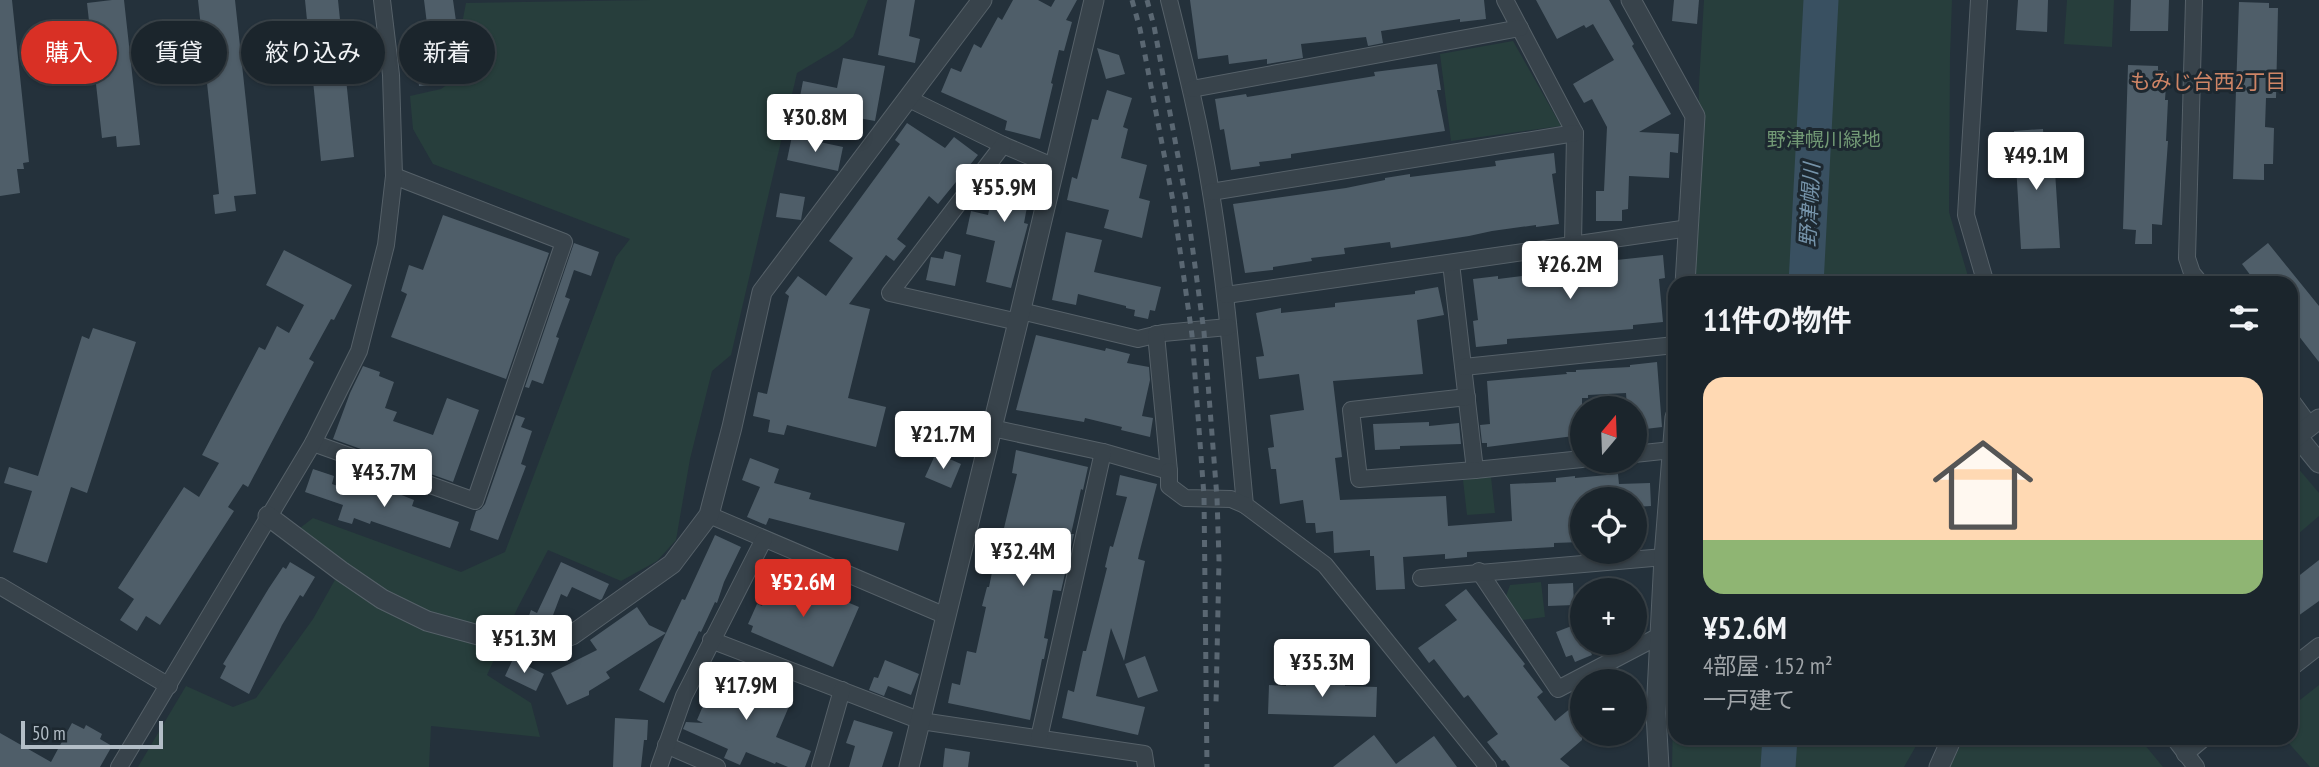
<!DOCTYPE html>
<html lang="ja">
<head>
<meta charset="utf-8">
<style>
  body { margin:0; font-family:"PT Sans Narrow","Noto Sans JP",sans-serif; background:#283138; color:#f1f3f6; height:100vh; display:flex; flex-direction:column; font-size:26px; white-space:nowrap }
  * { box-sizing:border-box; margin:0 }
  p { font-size:23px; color:#a0a5a9 }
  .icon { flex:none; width:38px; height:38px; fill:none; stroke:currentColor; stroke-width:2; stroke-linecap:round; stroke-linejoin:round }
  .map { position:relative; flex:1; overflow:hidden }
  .side { position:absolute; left:1668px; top:276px; width:630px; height:469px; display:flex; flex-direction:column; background:#1b252c; border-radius:21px; box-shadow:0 2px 5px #0004,0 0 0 2px #394248 }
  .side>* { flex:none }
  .banner { position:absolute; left:21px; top:21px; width:665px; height:63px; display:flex; gap:14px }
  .needle { width:46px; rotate:19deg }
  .controls { position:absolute; left:1570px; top:396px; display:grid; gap:14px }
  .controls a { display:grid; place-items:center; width:77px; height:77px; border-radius:50%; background:#1b252c; box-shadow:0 2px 5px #0004,0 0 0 2px #394248; font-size:35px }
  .scale { position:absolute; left:21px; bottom:18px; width:142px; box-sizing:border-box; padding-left:7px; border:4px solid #b3bec7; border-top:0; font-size:19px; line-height:24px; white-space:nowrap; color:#b3bec7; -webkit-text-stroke:5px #1d2830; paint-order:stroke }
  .price { position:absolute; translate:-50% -60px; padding:0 16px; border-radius:7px; background:#fff; color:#222; font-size:23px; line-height:46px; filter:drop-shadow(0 2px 4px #0008) }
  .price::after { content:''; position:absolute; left:50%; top:42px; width:21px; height:16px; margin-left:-10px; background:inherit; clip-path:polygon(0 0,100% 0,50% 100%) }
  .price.current { background:#d93025; color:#fff }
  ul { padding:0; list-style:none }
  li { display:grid; align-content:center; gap:14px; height:371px; padding:0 35px }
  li+li { border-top:2px solid #394248 }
  li span { display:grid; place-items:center; height:217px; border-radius:21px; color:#555 }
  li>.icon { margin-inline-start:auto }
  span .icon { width:126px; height:126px; fill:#fffc; stroke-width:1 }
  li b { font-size:30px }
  h2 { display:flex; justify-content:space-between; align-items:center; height:84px; padding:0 35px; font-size:30px }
  .tag { padding:0 24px; border-radius:32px; background:#1b252c; box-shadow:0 2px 5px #0004,0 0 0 2px #394248; font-size:24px; line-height:63px }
  .tag.current { background:#d93025; color:#fff }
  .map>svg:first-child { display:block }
  .green { fill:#273e3c }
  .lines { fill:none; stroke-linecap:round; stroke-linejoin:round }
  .river { stroke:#395061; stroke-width:35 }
  .building { fill:#4f5e69 }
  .minor-casing { stroke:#566169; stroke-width:18 }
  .tertiary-casing { stroke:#566169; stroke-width:21 }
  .minor { stroke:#38434b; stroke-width:16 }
  .tertiary { stroke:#38434b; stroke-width:19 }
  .rail { stroke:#5a6772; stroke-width:5; stroke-dasharray:7 7; stroke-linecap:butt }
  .labels { text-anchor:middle; stroke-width:6; stroke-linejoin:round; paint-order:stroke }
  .park-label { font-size:19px; fill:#739b76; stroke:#1d2830 }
  .neighbourhood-label { font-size:21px; fill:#cf8566; stroke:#1d2830 }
  .water-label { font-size:21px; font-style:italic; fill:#7593a9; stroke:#1d2830 }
</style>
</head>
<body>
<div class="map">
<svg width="2319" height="767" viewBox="0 0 2319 767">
  <rect width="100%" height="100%" fill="#24313b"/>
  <!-- green -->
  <g class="green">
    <polygon points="650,0 868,0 853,37 839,48 797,73 731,355 712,371 690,459 676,540 657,561 621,581 548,550 518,607 487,675 531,703 540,737 431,726 429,767 138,767 186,686 233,707 256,698 313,619 345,562 300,528 313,518 461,572 505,552 616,257 630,239 433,164 413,129 410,96 441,89 459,76 459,39 466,3"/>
    <polygon points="1704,0 1952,0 1950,56 1949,212 1970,283 1695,284 1699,84"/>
    <polygon points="2067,0 2114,0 2112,47 2064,44"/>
    <polygon points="1513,41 1561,126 1451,141 1440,54"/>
    <polygon points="2291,460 2319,493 2319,516 2291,540"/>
    <polygon points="1491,477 1495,513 1467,515 1463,480"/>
    <polygon points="1541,582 1545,617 1522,620 1505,599 1510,585"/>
    <polygon points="1675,618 1675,738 1920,739 1904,767 1672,767"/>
    <polygon points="2319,685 2319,767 2310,767 2285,739 2291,738 2291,707"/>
    <polygon points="1964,738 2140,739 2163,767 1950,767"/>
  </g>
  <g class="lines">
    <!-- river -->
    <g class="river">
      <polyline points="1806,284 1821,0"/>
      <polyline points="1778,767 1780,738"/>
    </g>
  </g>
  <!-- building -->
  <g class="building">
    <polygon points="0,0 12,0 29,162 23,163 24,169 17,169 20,193 0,196"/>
    <polygon points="112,0 124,0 140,145 117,147 116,136 102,138 87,3"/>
    <polygon points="198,0 235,0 256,194 234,196 236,211 215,214 213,195 219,194"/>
    <polygon points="305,0 338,0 354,157 321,161"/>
    <polygon points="424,0 453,0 456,21 450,21 455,71 434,73 435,85 419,86 415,50 430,48"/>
    <polygon points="887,0 915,0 909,36 920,39 915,63 878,55"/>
    <polygon points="1013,0 1038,0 1051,7 1055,0 1077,0 1066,20 1072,22 1064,51 1059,50 1051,83 1053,84 1040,139 1005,130 1007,121 941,92 951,68 961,72 974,44 981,48 998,17 1002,20"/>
    <polygon points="1190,0 1484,0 1486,19 1460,22 1460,19 1381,31 1383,43 1368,46 1366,37 1301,44 1303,58 1267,64 1267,59 1229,64 1228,55 1198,59"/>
    <polygon points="1536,0 1609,0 1634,44 1632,46 1671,114 1639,132 1679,134 1678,153 1670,152 1669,178 1629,176 1628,209 1622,210 1622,221 1596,221 1596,191 1604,191 1607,127 1592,99 1584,103 1573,84 1614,60 1593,24 1586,28 1584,25 1557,39"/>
    <polygon points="1674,0 1699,0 1697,24 1672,21"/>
    <polygon points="2018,0 2048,0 2047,32 2016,30"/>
    <polygon points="2131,0 2169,0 2168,31 2130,31"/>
    <polygon points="2239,2 2269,3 2269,8 2278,8 2276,98 2266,98 2265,127 2274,128 2273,164 2264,164 2264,180 2233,179"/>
    <polygon points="1097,48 1119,55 1125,74 1106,79"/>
    <polygon points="843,58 885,66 875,121 798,107 803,81 837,88"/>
    <polygon points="1437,64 1441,90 1437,90 1445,131 1291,154 1291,158 1259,162 1260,166 1231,170 1224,129 1220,130 1215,99 1246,94 1247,97 1375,76 1374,72"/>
    <polygon points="2128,65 2158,66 2158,70 2167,71 2165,100 2168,100 2166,141 2168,141 2162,225 2152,224 2152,244 2135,244 2136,230 2123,229"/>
    <polygon points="1107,90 1132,98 1123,127 1128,129 1121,158 1147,165 1139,198 1150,201 1142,238 1104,228 1109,210 1067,200 1072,177 1077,179 1092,119 1098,120"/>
    <polygon points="907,123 945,148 954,137 978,155 938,204 929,196 897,239 906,246 894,261 886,255 849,304 870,309 848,398 886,407 876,447 787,425 784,435 768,432 770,420 753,416 758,392 767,394 789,296 785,293 798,276 826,296 853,258 829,241 900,144 895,140"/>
    <polygon points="2043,129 2045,157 2054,156 2060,248 2021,249 2014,131"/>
    <polygon points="792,136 843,147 838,171 787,160"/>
    <polygon points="1554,153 1556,173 1552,174 1559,224 1536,227 1536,225 1492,231 1469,236 1391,248 1390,242 1344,248 1345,254 1311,258 1312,261 1273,267 1273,270 1245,273 1233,204 1346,188 1385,180 1385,178 1410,174 1410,177 1496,166 1495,161"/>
    <polygon points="998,168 1033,175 1024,223 1028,224 1011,288 986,282 995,241 966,234 971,211 988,215"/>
    <polygon points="780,193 805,197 801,220 776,217"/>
    <polygon points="443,215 549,253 506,379 391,337 407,294 401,291 409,265 423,270"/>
    <polygon points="1066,232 1102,240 1094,272 1161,287 1155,311 1150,310 1148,319 1134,316 1135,310 1126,308 1126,306 1078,294 1076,305 1052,300"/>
    <polygon points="574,243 599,252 591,276 574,270 565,297 570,299 556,337 559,338 543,384 532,380 529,388 525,387"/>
    <polygon points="2268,243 2319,306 2319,362 2291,326 2291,284 2257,284 2242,264"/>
    <polygon points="284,250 352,285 334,320 331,319 309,359 314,362 248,487 243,484 228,507 234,511 160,625 146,616 137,631 120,620 134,599 118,588 184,487 199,497 219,463 202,455 259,347 265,350 277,326 289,333 304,305 266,285"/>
    <polygon points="945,251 961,255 955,286 926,280 931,257 943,259"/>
    <polygon points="1663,255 1665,278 1659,279 1663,322 1633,325 1633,329 1507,339 1507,344 1476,347 1473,321 1478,320 1473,279 1498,276 1498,279 1554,272 1554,269 1598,262"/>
    <polygon points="1438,287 1444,315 1417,320 1423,374 1333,381 1342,457 1335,458 1340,500 1446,496 1448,526 1512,521 1510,484 1556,482 1556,478 1575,476 1575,478 1618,474 1619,484 1650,483 1651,506 1634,507 1634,499 1582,499 1582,542 1554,543 1554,547 1467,552 1467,557 1445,559 1445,554 1403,557 1405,589 1376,590 1374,556 1370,556 1370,550 1334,553 1333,531 1316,533 1315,523 1306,523 1303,500 1280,504 1276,469 1271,469 1268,448 1274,447 1270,415 1304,410 1299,374 1259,379 1256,357 1264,356 1256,313 1281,308 1281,313 1335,307 1335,303 1415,294 1415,291"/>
    <polygon points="93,328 136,342 87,493 71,487 47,563 13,552 32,491 4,483 9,467 38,476 82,336 89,339"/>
    <polygon points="1036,335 1105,351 1106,348 1130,354 1127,363 1149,367 1150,380 1142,416 1153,418 1150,437 1121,430 1122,427 1085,418 1084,422 1016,410"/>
    <polygon points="1657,362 1662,427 1637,430 1634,408 1627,408 1626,393 1588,395 1588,398 1582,398 1582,435 1487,447 1487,443 1482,443 1480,425 1490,424 1487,381 1567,374 1566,372 1576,372 1576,370 1630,367 1630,365"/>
    <polygon points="363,366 380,372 379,376 394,382 385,408 397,412 393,421 433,435 447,398 479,410 453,482 333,439 350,393"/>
    <polygon points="516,415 525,418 521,427 532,431 521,464 526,466 498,540 470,530 476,511 481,509 485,504"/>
    <polygon points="1429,422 1429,426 1459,423 1461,444 1400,446 1400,449 1375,450 1373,424"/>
    <polygon points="1016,450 1088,467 1083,490 1081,489 1071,534 1074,534 1061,591 1053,590 1044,638 1048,639 1044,659 1042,659 1030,720 948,703 952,683 960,685 967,651 976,653 986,607 982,606 987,587 989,587 996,553 998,553 1017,474 1012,473"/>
    <polygon points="936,453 961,464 951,488 925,477"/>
    <polygon points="750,458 779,469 774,483 811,493 809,499 905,523 898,551 769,518 766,525 747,517 760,487 742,480"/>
    <polygon points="313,469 334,476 332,484 359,493 364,480 414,500 412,506 459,522 450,548 371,521 370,524 354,518 352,524 338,520 343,505 305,492"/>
    <polygon points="1120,475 1157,484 1139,554 1138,559 1145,561 1124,661 1111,628 1096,696 1145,707 1138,735 1062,718 1068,690 1074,692 1083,651 1086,651 1107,568 1105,567 1110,546 1113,547 1127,497 1116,495"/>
    <polygon points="715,535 741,547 724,582 717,603 715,602 701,632 699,631 664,703 639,690 682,599 685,600"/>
    <polygon points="2319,560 2319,601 2291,621 2291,582"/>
    <polygon points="290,562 315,577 303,597 300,595 282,625 249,694 220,678 226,666 223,664 269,588 283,567 286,569"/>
    <polygon points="561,562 609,584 602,599 600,600 572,587 567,597 561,594 547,631 537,632 525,627 531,610 537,613"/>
    <polygon points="778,567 796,574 794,580 859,607 833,667 751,632 753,626 748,624 757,604 762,606"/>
    <polygon points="1573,583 1574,605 1548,606 1548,584"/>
    <polygon points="1466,589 1525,664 1523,666 1543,692 1537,697 1555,721 1572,707 1582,720 1582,740 1560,759 1570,767 1510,767 1505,760 1502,761 1487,742 1498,734 1468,695 1464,698 1434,659 1429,663 1418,648 1457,620 1445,605"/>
    <polygon points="637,607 649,625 666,633 606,672 610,678 589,691 589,695 567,705 551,673 597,650 590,640"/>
    <polygon points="1582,622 1582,642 1587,642 1592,655 1575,662 1572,655 1566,657 1556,632"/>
    <polygon points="1145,656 1158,691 1138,698 1125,664"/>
    <polygon points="513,659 544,674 536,691 505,676"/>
    <polygon points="885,660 919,674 911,695 888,686 884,696 869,690 874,677 878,678"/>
    <polygon points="727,663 745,671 740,683 790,704 776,737 811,751 805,767 788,767 776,762 775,764 746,752 740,765 724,758 728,749 683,729 686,722 703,723 697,720 720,666 725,668"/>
    <polygon points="1298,678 1345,679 1345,686 1377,687 1376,717 1268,714 1269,685 1286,686 1286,682 1298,682"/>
    <polygon points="615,718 648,720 647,740 644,740 641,767 613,767"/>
    <polygon points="854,720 893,732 882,767 849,767 855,746 846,743"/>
    <polygon points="72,723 84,729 86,725 102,734 100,739 112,746 100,767 0,767 0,733 51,762"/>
    <polygon points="1374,735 1396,764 1434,736 1457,767 1333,767"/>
    <polygon points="945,748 970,752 968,767 943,767"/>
  </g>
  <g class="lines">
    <!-- minor casing -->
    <g class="minor-casing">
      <g id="minor">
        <path d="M 1169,0 C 1185,64 1201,128 1211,193 C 1228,296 1235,401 1245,505 L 1325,565 L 1488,767"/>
        <polyline points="1505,0 1575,133 1573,244"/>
        <polyline points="1979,0 1966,215 1986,284"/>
        <polyline points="2194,0 2187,258 2192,273 2201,284"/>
        <polyline points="1192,89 1520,28"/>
        <polyline points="907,98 1003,145 1055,167"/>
        <polyline points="1003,145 890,293 1018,322"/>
        <polyline points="1211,192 1575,133"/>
        <polyline points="1451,263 1475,470 1582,459"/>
        <polyline points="1226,295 1689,228"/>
        <polyline points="1021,311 1138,339 1163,333 1228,327"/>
        <polyline points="1464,367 1675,345"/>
        <polyline points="1467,397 1351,410 1359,479 1475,470"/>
        <polyline points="2291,400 2310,426"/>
        <polyline points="992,428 1103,452 1169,471 1156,334"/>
        <polyline points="313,443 475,501 564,242 394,176"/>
        <polyline points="1634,454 1672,450"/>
        <polyline points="1169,471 1169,486 1185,498 1231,499 1245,505"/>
        <polyline points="709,515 946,616"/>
        <polyline points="1479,571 1558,689 1661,635"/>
        <polyline points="1421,578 1664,557"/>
        <polyline points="0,586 169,686"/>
        <polyline points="711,640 921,721 1144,754 1146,767"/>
        <polyline points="2291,668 2319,646"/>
        <polyline points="1039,738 1103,452"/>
        <polyline points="2174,738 2196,767"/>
        <polyline points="666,745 717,767"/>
        <polyline points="2185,754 2204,738"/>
        <polyline points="119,767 313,443 359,351 386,245 394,176 391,75 382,0"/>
        <polyline points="659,767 684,696 764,539"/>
        <polyline points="820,767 842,690"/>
      </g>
    </g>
    <!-- tertiary casing -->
    <g class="tertiary-casing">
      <g id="tertiary">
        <polyline points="1631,0 1695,116 1685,284"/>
        <polyline points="2297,436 2319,463"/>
        <polyline points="2291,441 2319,419"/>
        <polyline points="268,516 341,571 382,599 427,621 519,646 550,643 572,635 672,564 709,515 732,427 762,292 982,0"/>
        <polyline points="909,767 1018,322 1094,0"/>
        <polyline points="1659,767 1656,713 1664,557 1675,417"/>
        <polyline points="1939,767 1952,738"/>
      </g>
    </g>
    <!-- minor -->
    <use href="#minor" class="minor"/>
    <!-- tertiary -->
    <use href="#tertiary" class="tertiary"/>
    <!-- rail -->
    <g class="rail">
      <polyline points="1132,0 1140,29 1173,201 1192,335 1204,496 1207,767"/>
      <polyline points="1147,0 1154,26 1186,200 1204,332 1217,498 1219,560 1216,704"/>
    </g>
  </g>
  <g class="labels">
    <!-- park labels -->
    <g class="park-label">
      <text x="1824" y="146">野津幌川緑地</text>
    </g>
    <!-- neighbourhood labels -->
    <g class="neighbourhood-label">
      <text x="2208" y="89">もみじ台西2丁目</text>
    </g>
    <!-- water labels -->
    <g class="water-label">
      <text transform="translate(1810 205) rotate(-87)" y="7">野津幌川</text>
    </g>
  </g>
</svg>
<div class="controls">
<a><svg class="needle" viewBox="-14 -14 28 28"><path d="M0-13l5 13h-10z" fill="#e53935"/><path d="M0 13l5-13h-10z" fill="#a0a5a9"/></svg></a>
<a><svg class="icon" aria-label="locate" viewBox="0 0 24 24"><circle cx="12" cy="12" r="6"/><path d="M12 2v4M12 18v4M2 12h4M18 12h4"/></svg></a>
<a>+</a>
<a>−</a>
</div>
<div class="scale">50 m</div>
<b class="price" style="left:815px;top:154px">¥30.8M</b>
<b class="price" style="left:2036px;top:192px">¥49.1M</b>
<b class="price" style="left:1004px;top:224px">¥55.9M</b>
<b class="price" style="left:1570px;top:301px">¥26.2M</b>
<b class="price" style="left:943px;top:471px">¥21.7M</b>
<b class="price" style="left:384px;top:509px">¥43.7M</b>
<b class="price" style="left:1023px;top:588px">¥32.4M</b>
<b class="price current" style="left:803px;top:619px">¥52.6M</b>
<b class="price" style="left:524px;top:675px">¥51.3M</b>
<b class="price" style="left:1322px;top:699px">¥35.3M</b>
<b class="price" style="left:746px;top:722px">¥17.9M</b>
<div class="banner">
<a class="tag current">購入</a>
<a class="tag">賃貸</a>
<a class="tag">絞り込み</a>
<a class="tag">新着</a>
</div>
<section class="side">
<h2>11件の物件<svg class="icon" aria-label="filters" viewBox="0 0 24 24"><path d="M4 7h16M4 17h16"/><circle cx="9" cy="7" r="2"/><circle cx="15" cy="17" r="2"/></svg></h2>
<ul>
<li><span style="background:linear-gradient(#ffd9b3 75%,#8fb573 0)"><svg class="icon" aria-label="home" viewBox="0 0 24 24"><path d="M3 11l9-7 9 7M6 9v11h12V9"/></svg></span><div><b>¥52.6M</b><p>4部屋 · 152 m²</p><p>一戸建て</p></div></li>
</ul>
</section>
</div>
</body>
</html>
